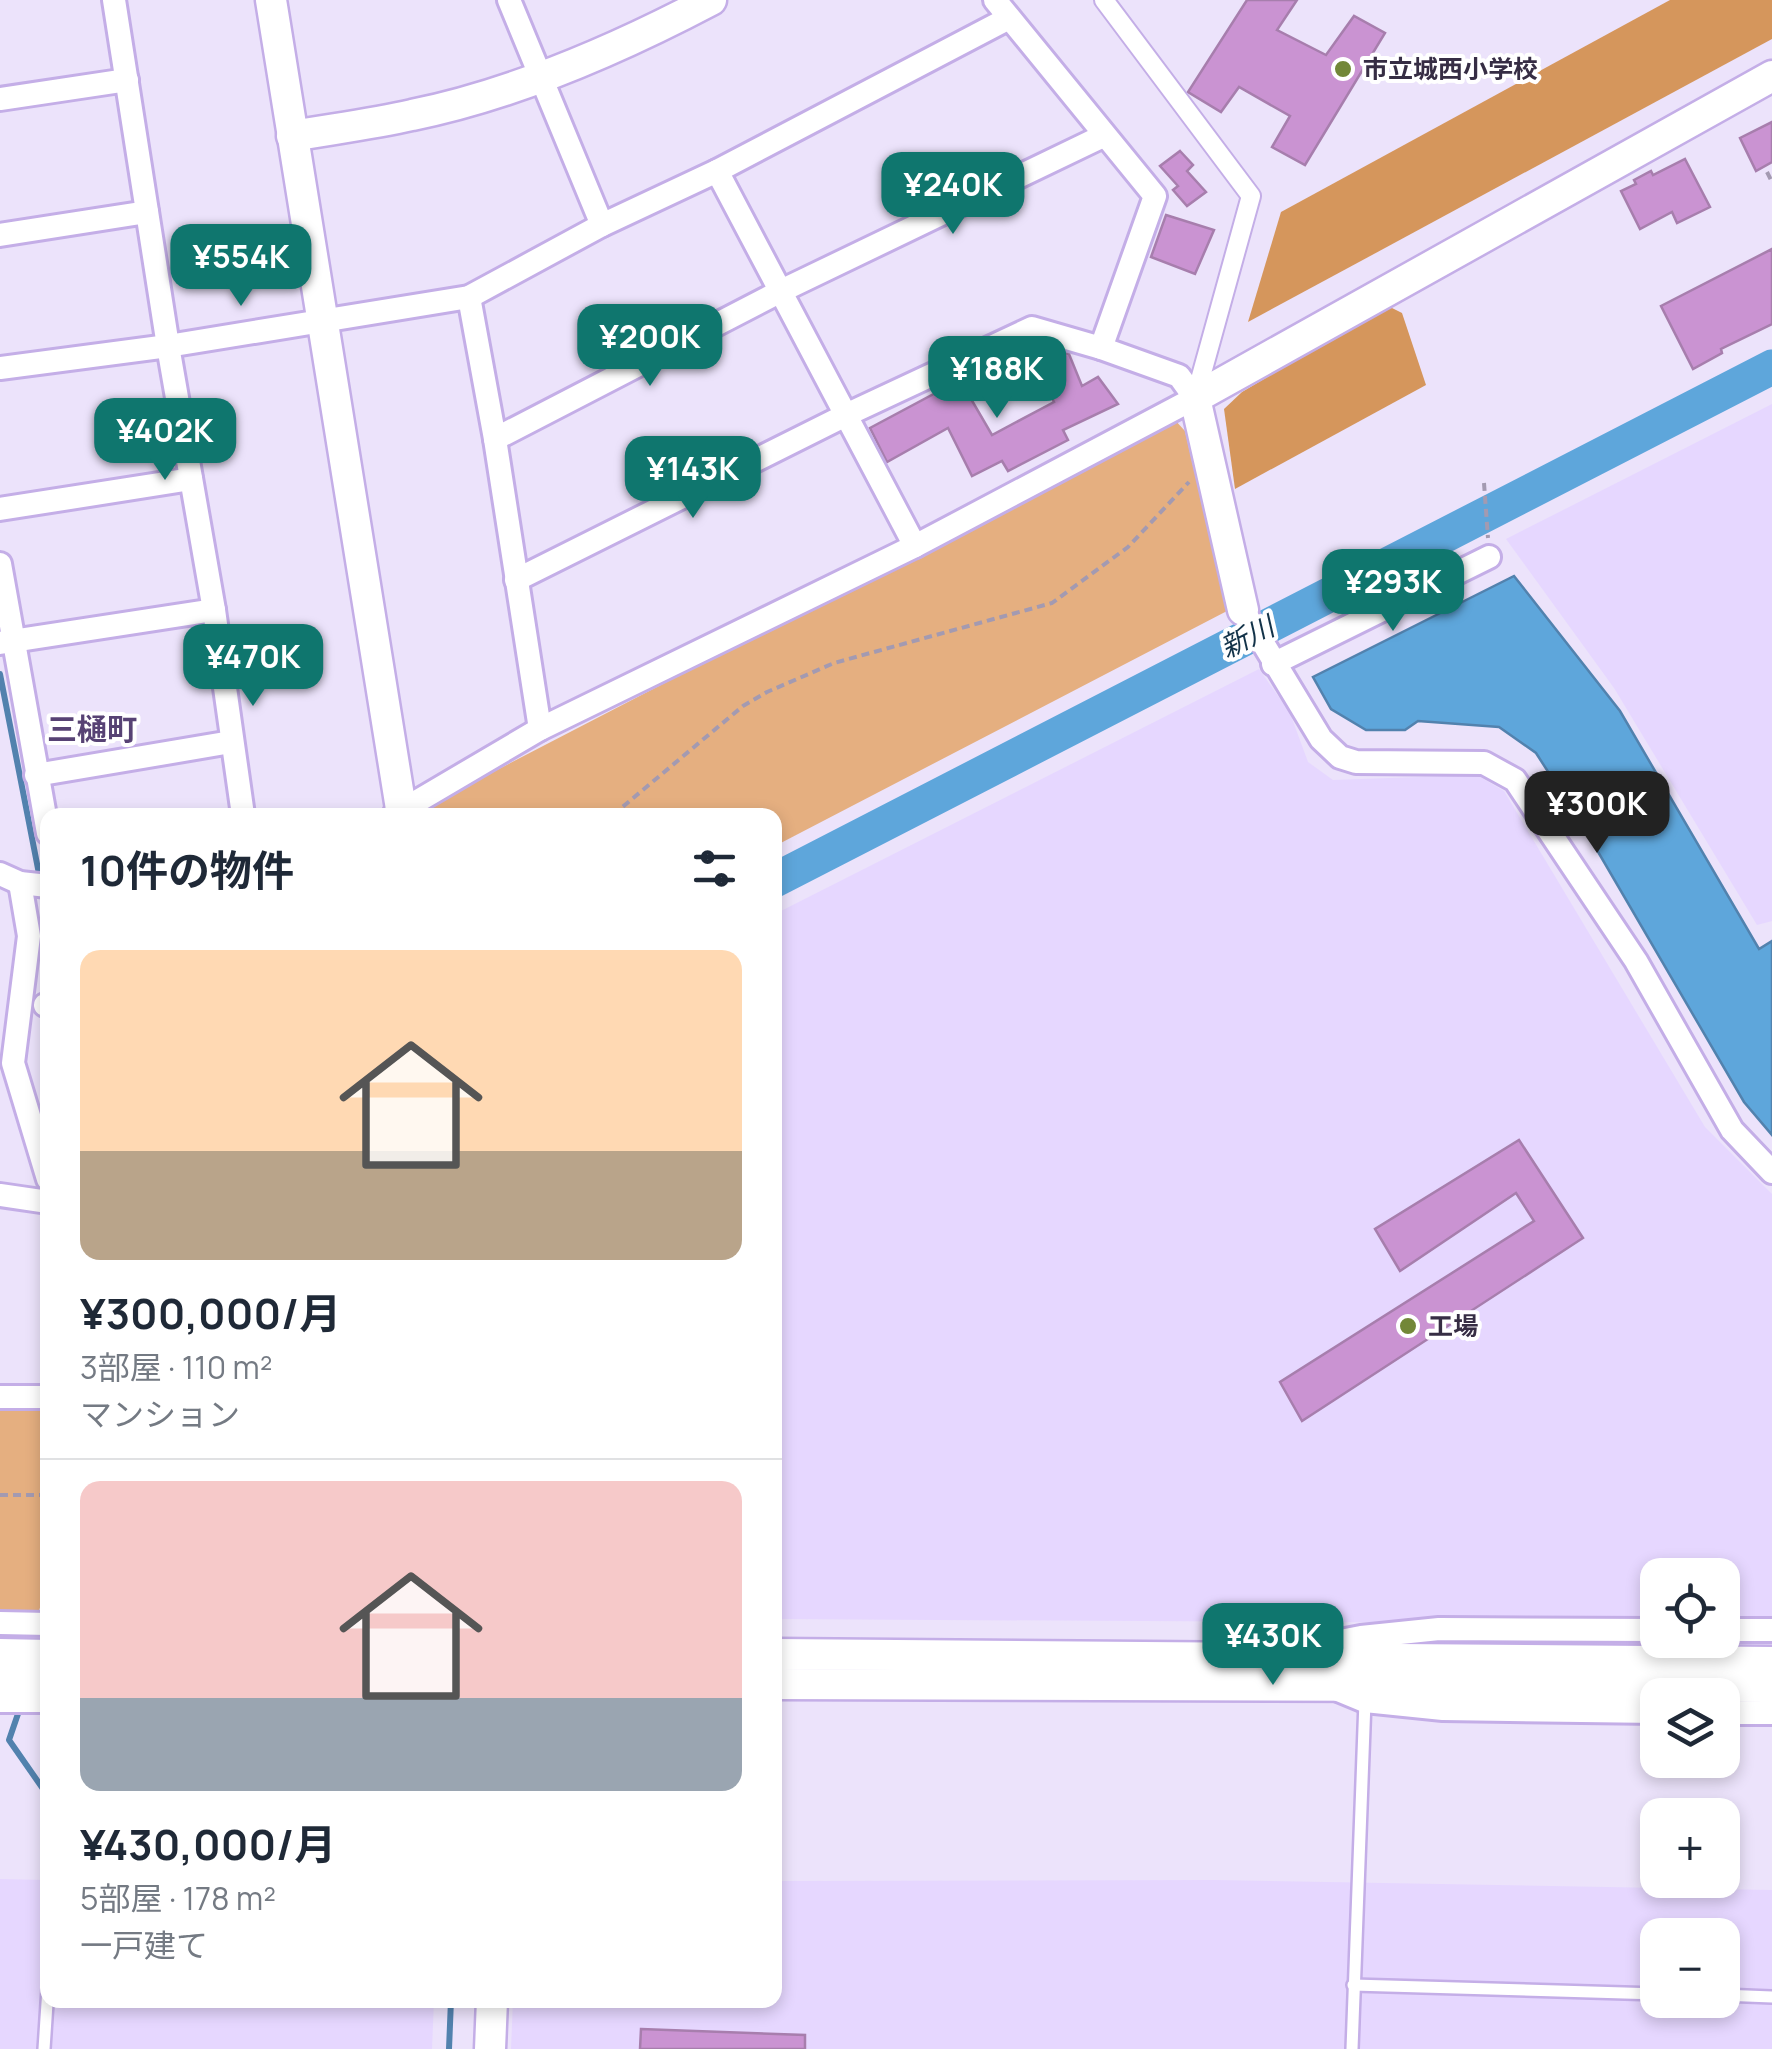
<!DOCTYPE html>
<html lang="ja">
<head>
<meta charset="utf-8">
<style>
  body { margin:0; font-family:Manrope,"Noto Sans JP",sans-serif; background:#f6f6f7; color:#1f2937; height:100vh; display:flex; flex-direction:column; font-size:38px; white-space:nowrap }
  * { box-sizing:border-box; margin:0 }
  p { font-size:32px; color:#747a83 }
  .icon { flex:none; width:55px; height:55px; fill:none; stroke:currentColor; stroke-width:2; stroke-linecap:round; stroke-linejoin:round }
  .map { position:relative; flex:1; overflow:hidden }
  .drawer { position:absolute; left:40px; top:808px; width:742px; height:1200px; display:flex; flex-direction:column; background:#fff; border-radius:20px; box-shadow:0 5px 15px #0003 }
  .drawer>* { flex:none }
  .tools { position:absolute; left:1640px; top:1558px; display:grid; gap:20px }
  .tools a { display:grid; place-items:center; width:100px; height:100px; border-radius:20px; background:#fff; box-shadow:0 5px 15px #0003; font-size:50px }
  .price { position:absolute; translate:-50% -85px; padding:0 22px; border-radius:20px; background:#0f766e; color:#fff; font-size:32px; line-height:65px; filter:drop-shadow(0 2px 5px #0008) }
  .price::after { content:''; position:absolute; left:50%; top:60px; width:30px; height:22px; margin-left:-15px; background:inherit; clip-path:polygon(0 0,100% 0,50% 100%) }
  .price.on { background:#222; color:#fff }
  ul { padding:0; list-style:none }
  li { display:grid; align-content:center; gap:20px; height:530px; padding:0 40px }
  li+li { border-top:2px solid #e0e1e3 }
  li span { display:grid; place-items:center; height:310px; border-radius:20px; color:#555 }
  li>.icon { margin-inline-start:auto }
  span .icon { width:180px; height:180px; fill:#fffc; stroke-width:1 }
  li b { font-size:42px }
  h2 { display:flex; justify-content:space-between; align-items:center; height:120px; padding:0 40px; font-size:42px }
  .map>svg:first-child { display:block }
  .built { fill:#e6d7ff; fill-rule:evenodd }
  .green { fill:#e5af80 }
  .forest { fill:#d5965c }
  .water { fill:#5ea6db; stroke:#5282ae; stroke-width:2.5 }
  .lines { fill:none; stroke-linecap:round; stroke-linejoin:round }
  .stream { stroke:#5282ae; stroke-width:6 }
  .river { stroke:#5ea6db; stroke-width:35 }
  .building { fill:#ca93d2; stroke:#a77ead; stroke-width:2.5 }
  .service-casing { stroke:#c4aee7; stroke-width:16 }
  .pedestrian-casing { stroke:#c4aee7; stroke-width:22 }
  .minor-casing { stroke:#c4aee7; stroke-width:28 }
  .tertiary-casing { stroke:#c4aee7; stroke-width:35 }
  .path { stroke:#a39ab1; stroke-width:4; stroke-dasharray:8 5; stroke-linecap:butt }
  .service { stroke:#fff; stroke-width:11 }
  .pedestrian { stroke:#fff; stroke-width:18 }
  .minor { stroke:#fff; stroke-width:22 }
  .tertiary { stroke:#fff; stroke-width:30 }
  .poi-dot { fill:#728738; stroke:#fff; stroke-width:4 }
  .labels { text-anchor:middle; stroke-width:8; stroke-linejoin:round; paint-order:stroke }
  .poi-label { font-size:25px; font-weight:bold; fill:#362d44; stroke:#fff; text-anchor:start }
  .water-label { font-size:28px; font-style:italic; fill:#133349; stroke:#fff }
  .quarter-label { font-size:30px; font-weight:bold; fill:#574274; stroke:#fff }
</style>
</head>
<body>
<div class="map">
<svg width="1772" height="2049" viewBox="0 0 1772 2049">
  <rect width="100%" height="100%" fill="#ece3fb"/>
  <!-- built -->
  <g class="built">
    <polygon points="1772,404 1772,921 1757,925 1614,688 1506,539"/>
    <polygon points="1259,669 1290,713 1308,762 1333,780 1477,775 1504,791 1705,1127 1772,1194 1772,1619 1723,1624 1722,1575 1658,1575 1657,1624 775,1619 775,914"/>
    <polygon points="0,1879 47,1880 48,2000 434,2000 432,2049 0,2049"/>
    <path d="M 1214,1880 L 1772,1890 L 1772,2049 L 511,2049 L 513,2000 L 775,2000 L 775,1881 ZM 1658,1935 L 1722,1935 L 1722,2000 L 1658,2000 Z"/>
  </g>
  <!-- green -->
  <g class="green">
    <polygon points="1174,419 1185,431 1227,611 775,846 775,815 428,815 435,802"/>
    <polygon points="0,1409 47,1410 47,1589 38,1613 0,1614"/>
  </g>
  <!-- forest -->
  <g class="forest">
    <polygon points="1670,0 1772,0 1772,39 1248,322 1281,212"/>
    <polygon points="1388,306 1402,313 1426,385 1235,489 1224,409 1242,392"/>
  </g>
  <!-- water -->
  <polygon class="water" points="1514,576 1620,711 1759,949 1772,941 1772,1135 1744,1102 1583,826 1536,753 1499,727 1418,721 1405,730 1366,730 1331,709 1313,677"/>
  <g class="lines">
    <!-- stream -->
    <g class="stream">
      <polyline points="0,674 40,879"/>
      <polyline points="42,892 48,920"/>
      <polyline points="21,1705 9,1740 48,1796"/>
      <polyline points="449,2049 451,2000"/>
    </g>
    <!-- river -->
    <polyline class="river" points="775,880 1772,367"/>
  </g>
  <!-- building -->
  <g class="building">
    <polygon points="1247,0 1297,0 1277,30 1326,55 1354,16 1385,33 1305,165 1272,147 1290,116 1239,87 1221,112 1188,92"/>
    <polygon points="1772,122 1772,162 1756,171 1740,138"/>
    <polygon points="1180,151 1193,165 1187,171 1206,192 1187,206 1173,190 1178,186 1160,166"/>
    <polygon points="1685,159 1710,207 1677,223 1672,212 1640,229 1621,191 1636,184 1634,180 1651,171 1653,175"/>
    <polygon points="1166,215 1214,230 1195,274 1151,257"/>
    <polygon points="1772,249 1772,324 1721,349 1722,353 1693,369 1661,306"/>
    <polygon points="1064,353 1069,354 1082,386 1098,377 1118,404 1063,430 1068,440 1008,471 1002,461 972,476 948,428 887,462 870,428 960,380 992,435 1054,402 1034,366"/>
    <polygon points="1519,1140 1583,1238 1302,1421 1280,1382 1534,1221 1516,1193 1400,1271 1375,1229"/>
    <polygon points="641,2029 805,2035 805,2049 640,2049"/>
  </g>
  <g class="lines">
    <!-- service casing -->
    <g class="service-casing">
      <g id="service">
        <polyline points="1353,1985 1658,1994"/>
        <polyline points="1722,1995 1772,1997"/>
        <polyline points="44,2049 48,1988"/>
        <polyline points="1352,2049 1365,1701"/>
      </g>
    </g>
    <!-- pedestrian casing -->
    <g class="pedestrian-casing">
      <polyline id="pedestrian" points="1104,0 1251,196 1195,398"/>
    </g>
    <!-- minor casing -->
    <g class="minor-casing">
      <g id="minor">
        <polyline points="114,0 168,346 214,610 243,815"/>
        <polyline points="509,0 602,225"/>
        <polyline points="995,0 1155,196 1101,348"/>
        <polyline points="0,99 127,80"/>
        <polyline points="717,171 915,546"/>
        <polyline points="0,235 147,212"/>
        <polyline points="469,297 495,439 540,729"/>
        <polyline points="0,368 168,346 469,297 602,225 717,171 1009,18"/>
        <polyline points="495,439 781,291 1103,136"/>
        <polyline points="0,509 191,479"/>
        <polyline points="0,564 48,833"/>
        <polyline points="1243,610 1321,739 1340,757 1356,762 1484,763 1515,780 1636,961 1732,1130 1772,1172"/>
        <polyline points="0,643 214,610"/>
        <polyline points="1273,664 1489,557"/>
        <polyline points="36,775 231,742"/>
        <polyline points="394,815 540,729 915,546 1195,398 1179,376 1101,348 1032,328 846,415 516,580"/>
        <polyline points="0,874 20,883 48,886"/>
        <polyline points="20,883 29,936 13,1063 48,1179"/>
        <polyline points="45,1005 48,1004"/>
        <polyline points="0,1195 48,1202"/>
        <polyline points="0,1397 48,1397"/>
        <polyline points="0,1623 48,1624"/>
        <polyline points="1722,1630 1772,1630"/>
        <polyline points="1299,1649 1361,1637 1439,1629 1658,1630"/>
        <polyline points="1336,1689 1365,1701 1443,1709 1658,1712"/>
        <polyline points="0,1701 48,1701"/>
        <polyline points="1722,1713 1772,1713"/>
      </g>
    </g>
    <!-- tertiary casing -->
    <g class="tertiary-casing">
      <g id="tertiary">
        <polyline points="271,0 402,815"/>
        <path d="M 292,136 C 332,129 373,124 412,115 C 516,94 618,49 711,0"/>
        <polyline points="1243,610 1195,398 1772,76"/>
        <polyline points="0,1654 48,1655"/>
        <polyline points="775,1654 1772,1662"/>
        <polyline points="0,1680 48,1681"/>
        <polyline points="775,1684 1772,1687"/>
        <polyline points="490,2049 492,2000"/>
      </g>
    </g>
    <!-- path -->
    <g class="path">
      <polyline points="1767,172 1772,182"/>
      <polyline points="1484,483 1488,538"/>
      <polyline points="613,815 743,706 767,692 834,663 1052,603 1128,547 1189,482"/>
      <polyline points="0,1495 48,1495"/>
    </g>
    <!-- service -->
    <use href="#service" class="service"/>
    <!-- pedestrian -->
    <use href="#pedestrian" class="pedestrian"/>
    <!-- minor -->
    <use href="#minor" class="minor"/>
    <!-- tertiary -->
    <use href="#tertiary" class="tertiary"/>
  </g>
  <!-- markers -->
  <g class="poi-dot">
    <circle cx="1343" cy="69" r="10"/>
    <circle cx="1408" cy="1326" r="10"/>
  </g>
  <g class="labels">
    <!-- poi labels -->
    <g class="poi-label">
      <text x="1363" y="78">市立城西小学校</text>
      <text x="1428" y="1335">工場</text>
    </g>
    <!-- water labels -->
    <g class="water-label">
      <text transform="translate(1247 637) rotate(-27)" y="10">新川</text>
    </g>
    <!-- quarter labels -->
    <g class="quarter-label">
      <text x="92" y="740">三樋町</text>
    </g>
  </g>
</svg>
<div class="tools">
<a><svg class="icon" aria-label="locate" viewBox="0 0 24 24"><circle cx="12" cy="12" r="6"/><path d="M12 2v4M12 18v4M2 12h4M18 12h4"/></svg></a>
<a><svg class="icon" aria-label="layers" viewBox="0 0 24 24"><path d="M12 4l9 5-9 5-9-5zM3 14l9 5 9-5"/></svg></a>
<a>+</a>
<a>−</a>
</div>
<b class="price" style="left:953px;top:237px">¥240K</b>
<b class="price" style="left:241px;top:309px">¥554K</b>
<b class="price" style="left:650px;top:389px">¥200K</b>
<b class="price" style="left:997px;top:421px">¥188K</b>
<b class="price" style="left:165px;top:483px">¥402K</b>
<b class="price" style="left:693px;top:521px">¥143K</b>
<b class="price" style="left:1393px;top:634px">¥293K</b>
<b class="price" style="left:253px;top:709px">¥470K</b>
<b class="price on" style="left:1597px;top:856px">¥300K</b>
<b class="price" style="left:1273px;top:1688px">¥430K</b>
<section class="drawer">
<h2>10件の物件<svg class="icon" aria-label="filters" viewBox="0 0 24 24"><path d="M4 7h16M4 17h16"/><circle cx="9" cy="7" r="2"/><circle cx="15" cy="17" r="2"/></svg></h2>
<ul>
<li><span style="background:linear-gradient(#ffd9b3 65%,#b9a48a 0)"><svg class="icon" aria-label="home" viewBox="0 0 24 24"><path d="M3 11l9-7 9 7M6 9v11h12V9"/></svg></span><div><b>¥300,000/月</b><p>3部屋 · 110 m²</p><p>マンション</p></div></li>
<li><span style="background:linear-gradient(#f6c9c9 70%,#9aa5b1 0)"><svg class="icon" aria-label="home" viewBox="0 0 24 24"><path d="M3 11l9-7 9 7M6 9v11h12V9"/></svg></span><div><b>¥430,000/月</b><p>5部屋 · 178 m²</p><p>一戸建て</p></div></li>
</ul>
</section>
</div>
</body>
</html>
